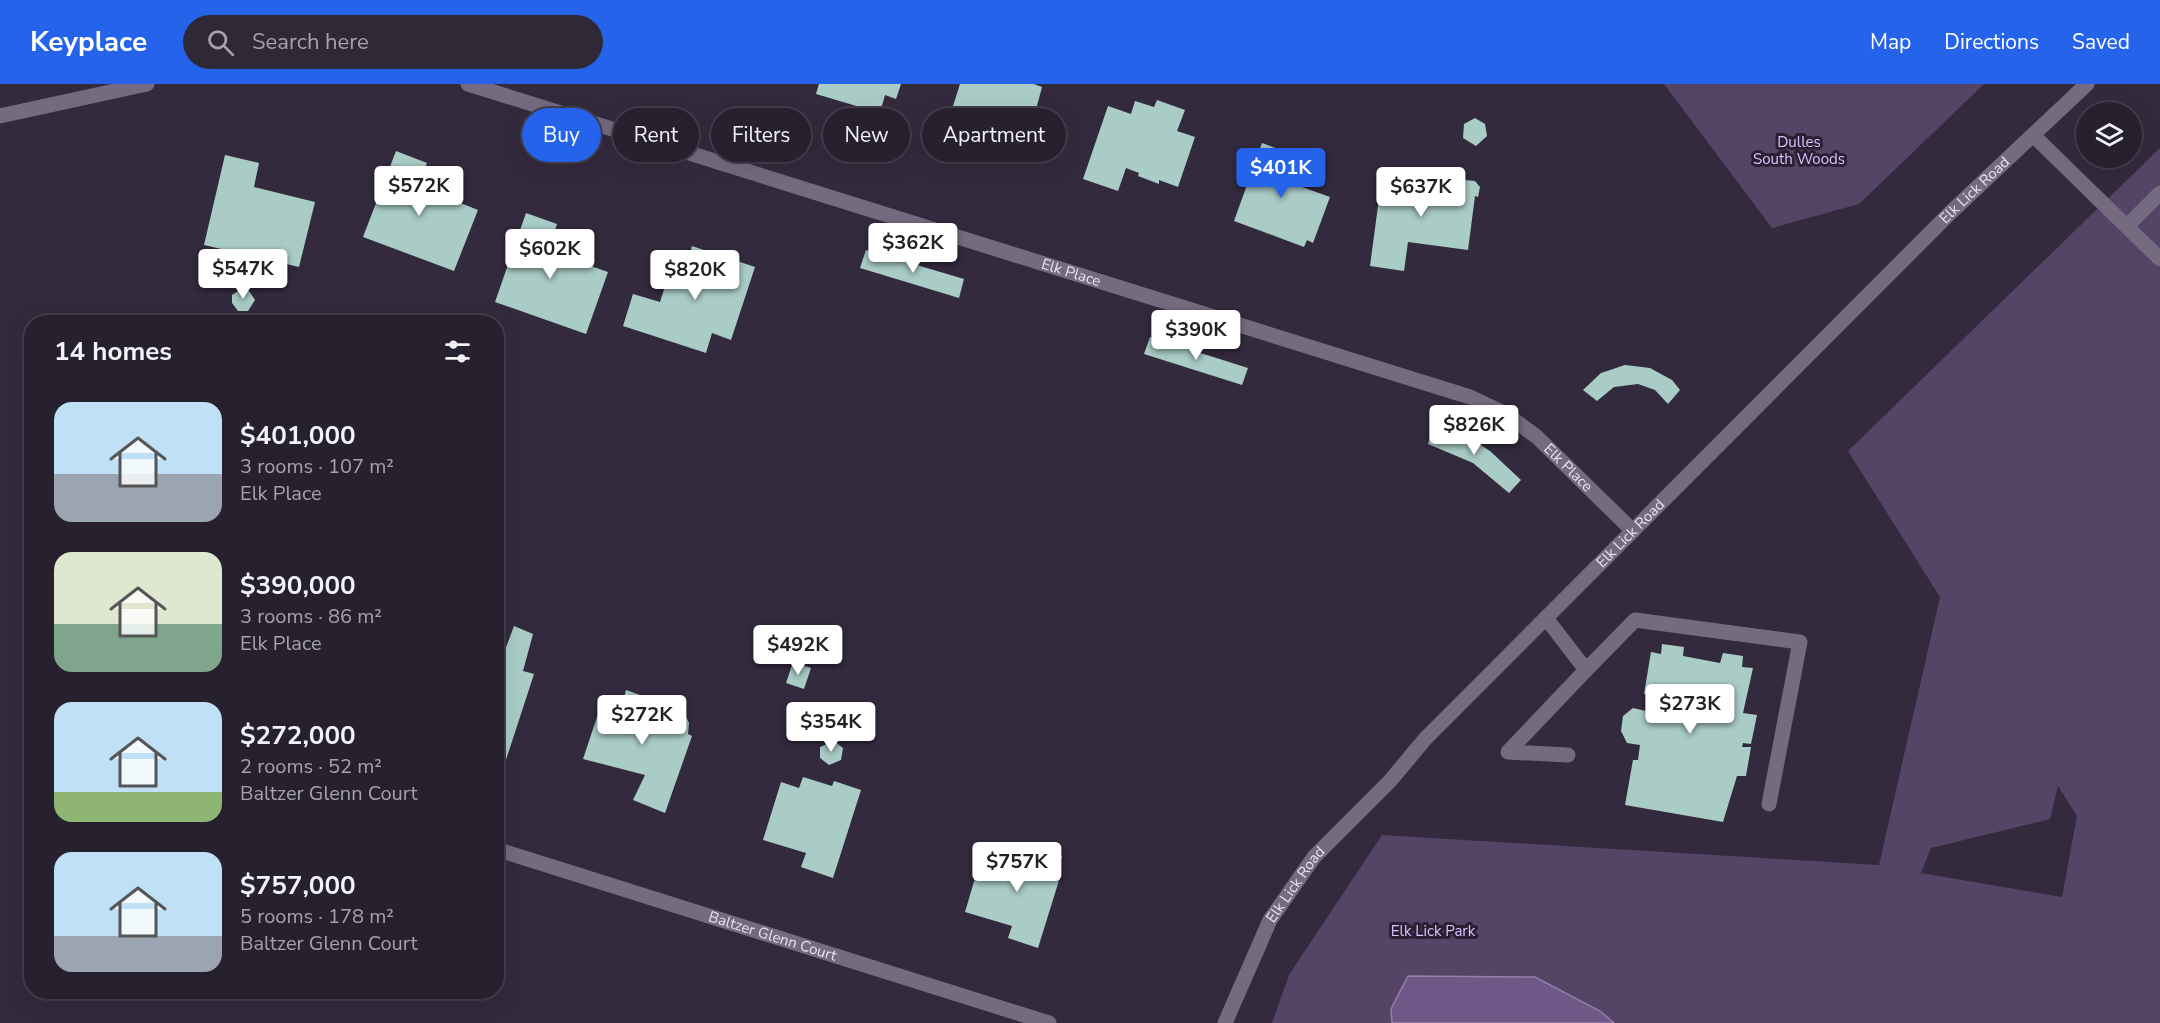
<!DOCTYPE html>
<html lang="en">
<head>
<meta charset="utf-8">
<style>
  body { margin:0; font-family:"Nunito Sans",sans-serif; background:#2f2836; color:#f1f3f6; height:100vh; display:flex; flex-direction:column; font-size:22px; white-space:nowrap }
  * { box-sizing:border-box; margin:0 }
  p { font-size:20px; color:#a4a3aa }
  .icon { flex:none; width:33px; height:33px; fill:none; stroke:currentColor; stroke-width:2; stroke-linecap:round; stroke-linejoin:round }
  .map { position:relative; flex:1; overflow:hidden }
  .sheet { position:absolute; left:24px; top:231px; width:480px; height:684px; display:flex; flex-direction:column; background:#27202e; border-radius:24px; box-shadow:0 6px 24px #0002,0 0 0 2px #433e4a }
  .sheet>* { flex:none }
  .guide { position:absolute; left:522px; top:24px; width:570px; height:54px; display:flex; gap:12px }
  .tools { position:absolute; left:2076px; top:18px; display:grid; gap:12px }
  .tools a { display:grid; place-items:center; width:66px; height:66px; border-radius:50%; background:#27202e; box-shadow:0 6px 24px #0002,0 0 0 2px #433e4a; font-size:30px }
  .price { position:absolute; translate:-50% -51px; padding:0 14px; border-radius:6px; background:#fff; color:#222; font-size:20px; line-height:39px; filter:drop-shadow(0 2px 3px #0008) }
  .price::after { content:''; position:absolute; left:50%; top:36px; width:18px; height:14px; margin-left:-9px; background:inherit; clip-path:polygon(0 0,100% 0,50% 100%) }
  .price.selected { background:#2563eb; color:#fff }
  ul { padding:0; list-style:none }
  li { display:flex; align-items:center; gap:18px; height:150px; padding:0 30px }
  li span { display:grid; place-items:center; flex:none; width:168px; height:120px; border-radius:18px; color:#555 }
  li>.icon { margin-inline-start:auto }
  span .icon { width:72px; height:72px; fill:#fffc; stroke-width:1 }
  li b { font-size:26px }
  h2 { display:flex; justify-content:space-between; align-items:center; height:72px; padding:0 30px; font-size:26px }
  .pill { padding:0 21px; border-radius:27px; background:#27202e; box-shadow:0 6px 24px #0002,0 0 0 2px #433e4a; font-size:21px; line-height:54px }
  .pill.selected { background:#2563eb; color:#fff }
  header { display:flex; align-items:center; gap:36px; box-sizing:border-box; height:84px; padding:0 30px; background:#2563eb; color:#fff }
  header strong { font-size:28px }
  nav { display:flex; gap:33px; margin-inline-start:auto; font-size:21px }
  .search { width:420px; height:54px; background:#2f2836; display:flex; align-items:center; gap:15px; box-sizing:border-box; padding:0 21px; border-radius:33px; color:#a4a3aa; font-size:22px }
  .map>svg:first-child { display:block }
  .green { fill:#546; fill-rule:evenodd }
  .water { fill:#6f5787; stroke:#9381a6; stroke-width:1.5 }
  .building { fill:#a9ccc7 }
  .lines { fill:none; stroke-linecap:round; stroke-linejoin:round }
  .minor { stroke:#756b81; stroke-width:15 }
  .labels { text-anchor:middle; stroke-width:6; stroke-linejoin:round; paint-order:stroke }
  .park-label { font-size:15px; fill:#dec1fd; stroke:#2a2034 }
  .street-label { font-size:15px; fill:#e8e2ef; stroke:#2a2034 }
</style>
</head>
<body>
<header>
<strong>Keyplace</strong>
<div class="search"><svg class="icon" aria-label="search" viewBox="0 0 24 24"><circle cx="10" cy="10" r="6"/><path d="M15 15l6 6"/></svg>Search here</div>
<nav><a>Map</a><a>Directions</a><a>Saved</a></nav>
</header>
<div class="map">
<svg width="2160" height="939" viewBox="0 0 2160 939">
  <rect width="100%" height="100%" fill="#342a3e"/>
  <!-- green -->
  <g class="green">
    <polygon points="1664,0 1984,0 1859,120 1772,144"/>
    <path d="M 2160,64 L 2160,939 L 1272,939 L 1289,891 L 1382,751 L 1879,781 L 1940,513 L 1848,367 ZM 2058,702 L 2077,732 L 2062,813 L 1921,789 L 1931,764 L 2050,735 Z"/>
  </g>
  <!-- water -->
  <polygon class="water" points="1408,892 1535,893 1600,927 1614,939 1392,939 1391,925"/>
  <!-- building -->
  <g class="building">
    <polygon points="819,0 901,0 896,15 885,11 880,29 816,10"/>
    <polygon points="960,0 1034,0 1042,3 1022,78 956,56 959,48 946,44"/>
    <polygon points="1157,16 1185,26 1177,47 1195,53 1178,103 1159,96 1159,100 1138,92 1139,89 1126,84 1118,107 1083,95 1108,22 1131,30 1135,17 1154,23"/>
    <polygon points="1475,34 1485,40 1487,52 1476,62 1463,54 1464,40"/>
    <polygon points="1262,59 1295,71 1292,80 1300,83 1305,94 1302,103 1330,113 1313,159 1307,156 1304,163 1234,137"/>
    <polygon points="396,67 427,79 417,103 442,112 444,106 460,112 458,118 478,126 454,187 363,153"/>
    <polygon points="225,71 259,79 254,103 315,118 299,183 204,161"/>
    <polygon points="1382,92 1424,98 1424,94 1462,99 1465,96 1475,97 1480,103 1478,113 1475,112 1468,166 1408,158 1404,187 1370,182"/>
    <polygon points="526,129 557,140 548,167 608,188 586,250 495,218"/>
    <polygon points="692,162 755,183 731,256 712,249 706,269 623,242 633,210 660,218 676,168 689,173"/>
    <polygon points="866,166 964,195 959,214 860,184"/>
    <polygon points="241,205 249,207 255,216 248,227 238,227 232,219 232,211"/>
    <polygon points="1150,253 1248,284 1242,301 1144,270"/>
    <polygon points="1625,281 1650,284 1672,296 1680,306 1668,320 1655,306 1638,300 1614,303 1597,317 1583,306 1601,289"/>
    <polygon points="1433,341 1473,356 1490,367 1521,396 1509,409 1473,379 1428,360"/>
    <polygon points="514,542 533,550 523,587 534,590 504,682 496,680 496,563 505,566"/>
    <polygon points="1662,560 1684,563 1683,572 1720,579 1723,569 1743,572 1742,583 1753,584 1743,629 1757,631 1751,660 1743,659 1742,663 1751,663 1746,692 1737,692 1723,738 1625,721 1633,676 1638,676 1640,661 1627,659 1621,647 1623,632 1633,624 1646,627 1649,611 1644,610 1651,568 1661,570"/>
    <polygon points="793,578 811,584 804,605 786,599"/>
    <polygon points="626,606 651,615 650,629 661,634 672,624 684,628 689,639 688,650 692,652 665,729 633,716 645,691 583,675 603,615 622,621"/>
    <polygon points="834,657 843,664 841,676 829,681 820,674 820,663"/>
    <polygon points="803,693 832,702 834,697 861,706 833,794 801,783 806,769 763,756 781,698 799,704"/>
    <polygon points="1034,764 1062,772 1057,789 1061,790 1038,864 1008,854 1012,842 965,828 981,774 1001,780 1006,766 1030,774"/>
  </g>
  <g class="lines">
    <!-- minor -->
    <g class="minor">
      <path id="s1" d="M 468,0 L 1470,313 L 1506,330 L 1537,353 L 1633,447"/>
      <polyline points="0,32 147,0"/>
      <polyline points="2033,51 2160,175"/>
      <polyline points="2127,142 2160,109"/>
      <polyline points="1546,534 1586,586 1508,668 1568,671"/>
      <polyline points="1586,586 1635,536 1800,558 1769,720"/>
      <path id="s2" d="M 496,765 L 1049,939"/>
      <path id="s3" d="M 1225,939 L 1270,836 L 1314,773 L 1390,697 L 1425,655 L 1949,130 L 2087,0"/>
    </g>
  </g>
  <g class="labels">
    <!-- park labels -->
    <g class="park-label">
      <text x="1799" y="63">Dulles<tspan x="1799" dy="17">South Woods</tspan></text>
      <text x="1433" y="852">Elk Lick Park</text>
    </g>
    <!-- street labels -->
    <g class="street-label">
      <text dy="5" stroke="none"><textPath href="#s3" startOffset="1128">Elk Lick Road</textPath></text>
      <text dy="5" stroke="none"><textPath href="#s1" startOffset="632">Elk Place</textPath></text>
      <text dy="5" stroke="none"><textPath href="#s1" startOffset="1172">Elk Place</textPath></text>
      <text dy="5" stroke="none"><textPath href="#s3" startOffset="642">Elk Lick Road</textPath></text>
      <text dy="5" stroke="none"><textPath href="#s3" startOffset="156">Elk Lick Road</textPath></text>
      <text dy="5" stroke="none"><textPath href="#s2" startOffset="290">Baltzer Glenn Court</textPath></text>
    </g>
  </g>
</svg>
<div class="tools">
<a><svg class="icon" aria-label="layers" viewBox="0 0 24 24"><path d="M12 4l9 5-9 5-9-5zM3 14l9 5 9-5"/></svg></a>
</div>
<b class="price selected" style="left:1281px;top:115px">$401K</b>
<b class="price" style="left:419px;top:133px">$572K</b>
<b class="price" style="left:1421px;top:134px">$637K</b>
<b class="price" style="left:913px;top:190px">$362K</b>
<b class="price" style="left:550px;top:196px">$602K</b>
<b class="price" style="left:243px;top:216px">$547K</b>
<b class="price" style="left:695px;top:217px">$820K</b>
<b class="price" style="left:1196px;top:277px">$390K</b>
<b class="price" style="left:1474px;top:372px">$826K</b>
<b class="price" style="left:798px;top:592px">$492K</b>
<b class="price" style="left:1690px;top:651px">$273K</b>
<b class="price" style="left:642px;top:662px">$272K</b>
<b class="price" style="left:831px;top:669px">$354K</b>
<b class="price" style="left:1017px;top:809px">$757K</b>
<div class="guide">
<a class="pill selected">Buy</a>
<a class="pill">Rent</a>
<a class="pill">Filters</a>
<a class="pill">New</a>
<a class="pill">Apartment</a>
</div>
<section class="sheet">
<h2>14 homes<svg class="icon" aria-label="filters" viewBox="0 0 24 24"><path d="M4 7h16M4 17h16"/><circle cx="9" cy="7" r="2"/><circle cx="15" cy="17" r="2"/></svg></h2>
<ul>
<li><span style="background:linear-gradient(#bfe0f5 60%,#9aa5b1 0)"><svg class="icon" aria-label="home" viewBox="0 0 24 24"><path d="M3 11l9-7 9 7M6 9v11h12V9"/></svg></span><div><b>$401,000</b><p>3 rooms · 107 m²</p><p>Elk Place</p></div></li>
<li><span style="background:linear-gradient(#dfe7d0 60%,#7fa58c 0)"><svg class="icon" aria-label="home" viewBox="0 0 24 24"><path d="M3 11l9-7 9 7M6 9v11h12V9"/></svg></span><div><b>$390,000</b><p>3 rooms · 86 m²</p><p>Elk Place</p></div></li>
<li><span style="background:linear-gradient(#bfe0f5 75%,#8fb573 0)"><svg class="icon" aria-label="home" viewBox="0 0 24 24"><path d="M3 11l9-7 9 7M6 9v11h12V9"/></svg></span><div><b>$272,000</b><p>2 rooms · 52 m²</p><p>Baltzer Glenn Court</p></div></li>
<li><span style="background:linear-gradient(#bfe0f5 70%,#9aa5b1 0)"><svg class="icon" aria-label="home" viewBox="0 0 24 24"><path d="M3 11l9-7 9 7M6 9v11h12V9"/></svg></span><div><b>$757,000</b><p>5 rooms · 178 m²</p><p>Baltzer Glenn Court</p></div></li>
</ul>
</section>
</div>
</body>
</html>
